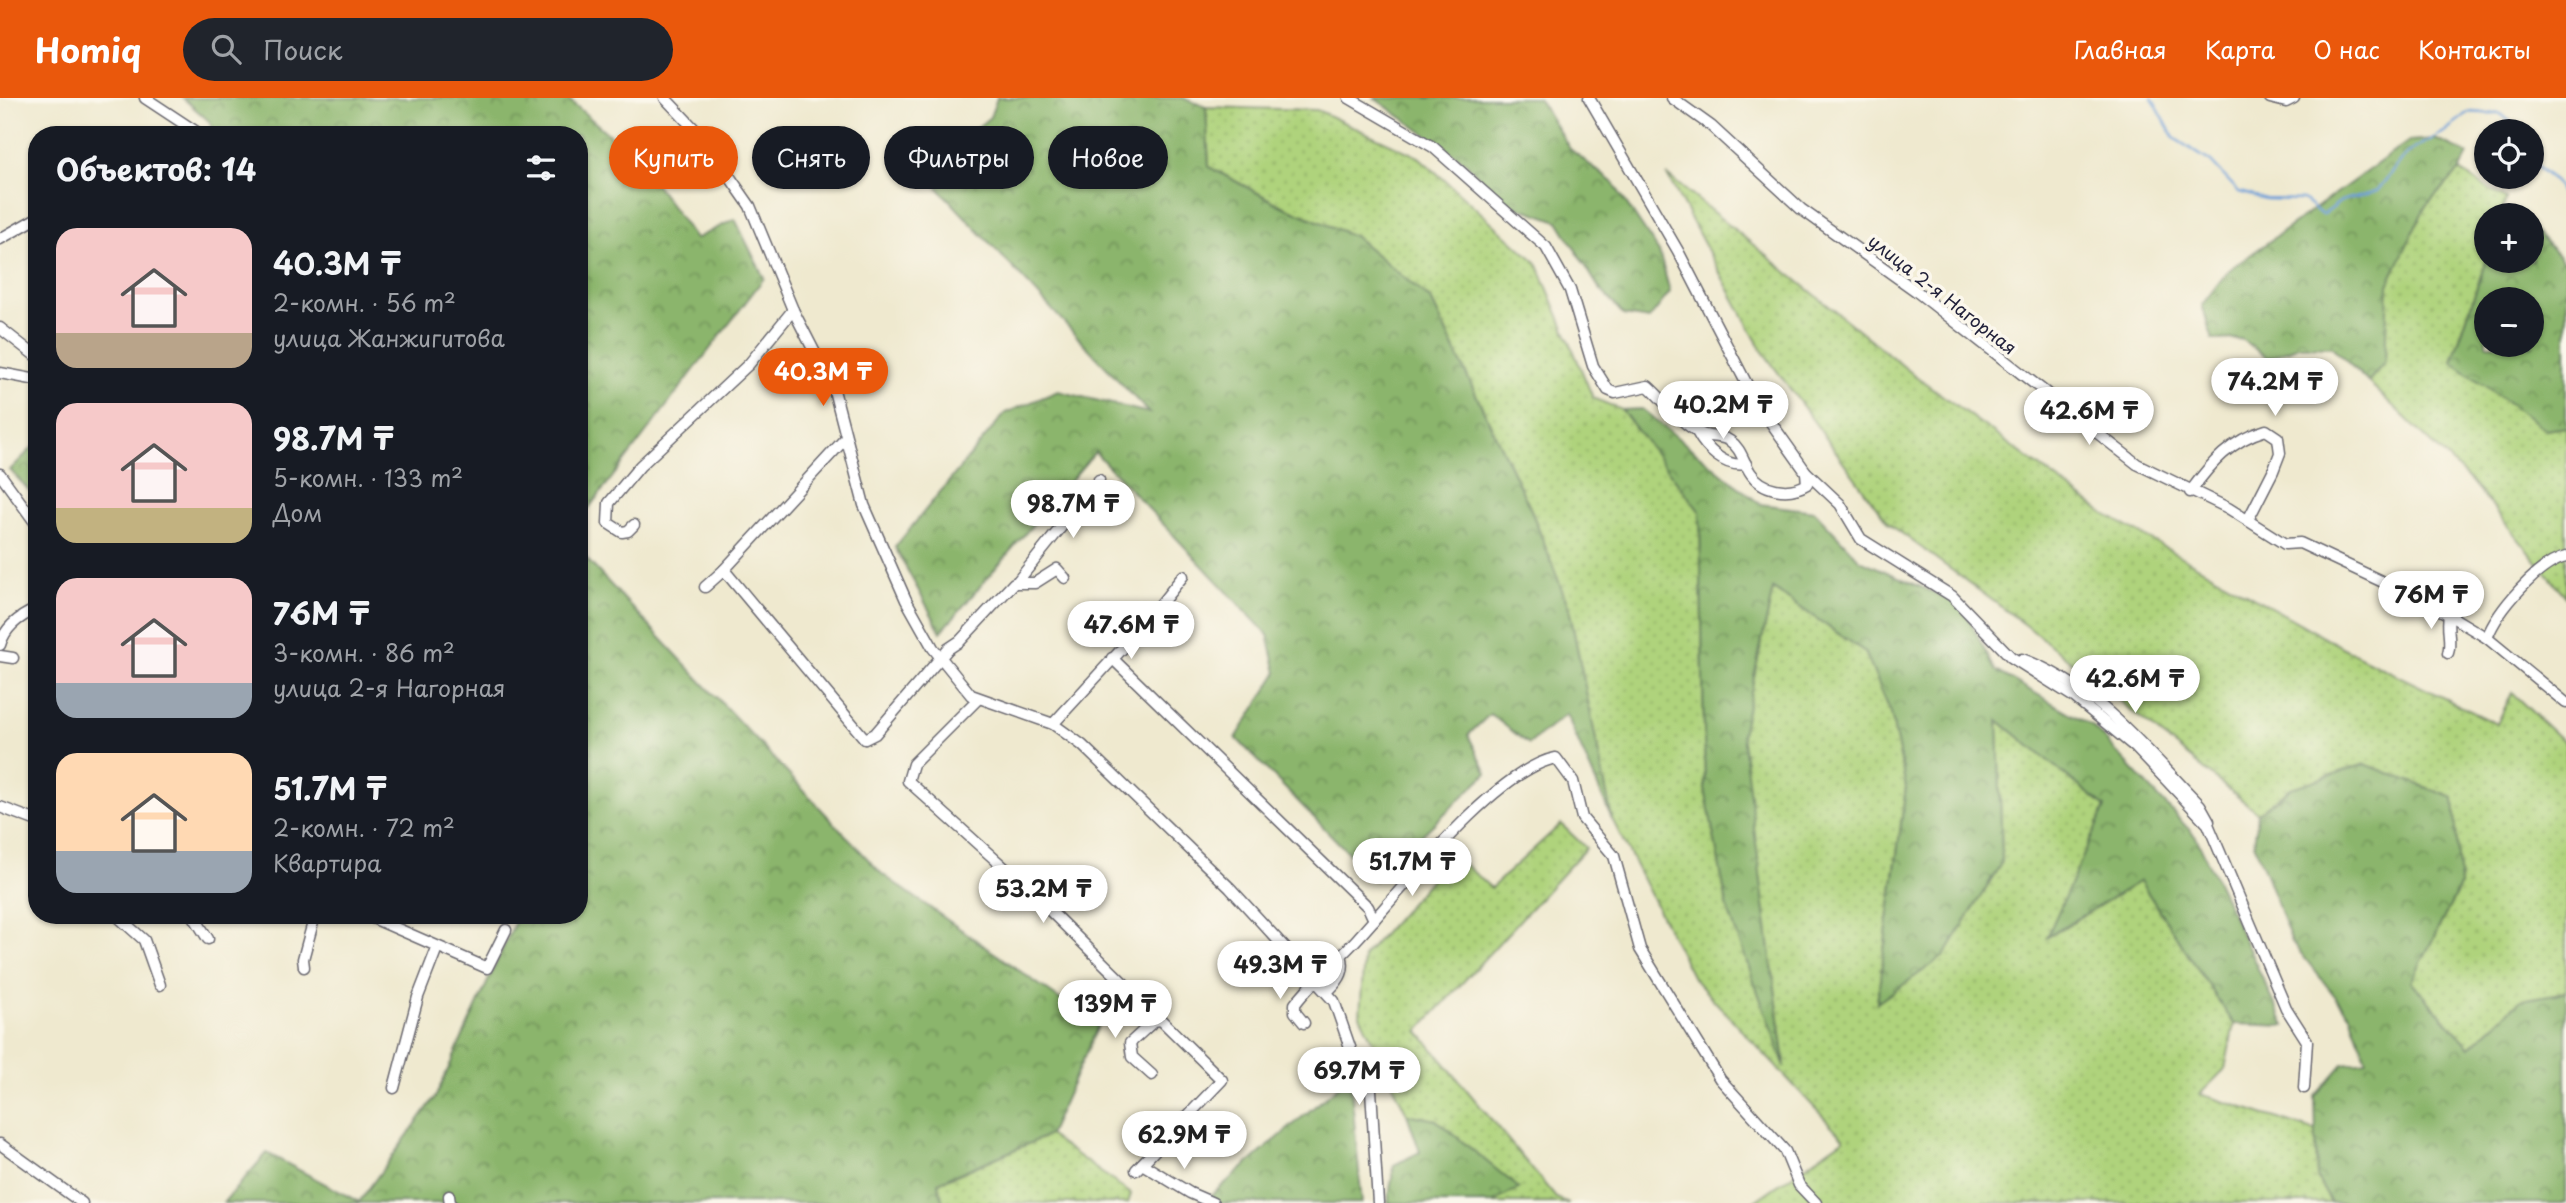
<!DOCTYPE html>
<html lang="ru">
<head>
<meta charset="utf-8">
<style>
  body { margin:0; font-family:"Playpen Sans",sans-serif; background:#20242c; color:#f1f3f6; height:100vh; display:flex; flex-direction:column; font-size:26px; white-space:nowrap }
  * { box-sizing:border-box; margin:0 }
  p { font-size:23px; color:#9ea1a6 }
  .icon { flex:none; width:38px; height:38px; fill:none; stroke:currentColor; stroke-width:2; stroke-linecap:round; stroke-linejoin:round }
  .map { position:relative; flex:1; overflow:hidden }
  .panel { position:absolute; left:28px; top:28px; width:560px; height:798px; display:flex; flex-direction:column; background:#171b24; border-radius:28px; box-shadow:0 2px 5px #0004 }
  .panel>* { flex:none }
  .hud { position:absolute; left:609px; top:28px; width:665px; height:63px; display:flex; gap:14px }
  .buttons { position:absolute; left:2474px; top:21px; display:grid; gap:14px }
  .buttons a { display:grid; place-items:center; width:70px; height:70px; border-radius:50%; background:#171b24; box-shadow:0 2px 5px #0004; font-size:35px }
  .price { position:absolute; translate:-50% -60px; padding:0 16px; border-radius:24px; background:#fff; color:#222; font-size:23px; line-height:46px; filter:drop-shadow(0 2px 4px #0008) }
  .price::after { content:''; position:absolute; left:50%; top:42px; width:21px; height:16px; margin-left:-10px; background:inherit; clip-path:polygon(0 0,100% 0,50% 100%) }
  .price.on { background:#ea580c; color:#fff }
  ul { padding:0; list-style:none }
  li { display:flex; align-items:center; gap:21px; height:175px; padding:0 28px }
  li span { display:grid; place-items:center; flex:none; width:196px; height:140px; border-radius:21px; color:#555 }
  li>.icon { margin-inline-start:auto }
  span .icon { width:84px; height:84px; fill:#fffc; stroke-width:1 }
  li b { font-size:30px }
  h2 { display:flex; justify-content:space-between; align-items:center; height:84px; padding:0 28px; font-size:30px }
  .tag { padding:0 24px; border-radius:32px; background:#171b24; box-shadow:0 2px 5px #0004; font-size:24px; line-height:63px }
  .tag.on { background:#ea580c; color:#fff }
  header { display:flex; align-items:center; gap:42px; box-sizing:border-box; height:98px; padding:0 35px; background:#ea580c; color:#fff }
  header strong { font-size:33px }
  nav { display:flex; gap:38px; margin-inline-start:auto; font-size:24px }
  .search { width:490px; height:63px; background:#20242c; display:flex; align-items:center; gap:18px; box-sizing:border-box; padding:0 24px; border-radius:38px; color:#9ea1a6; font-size:26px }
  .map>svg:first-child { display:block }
  .green { fill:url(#green-dots); stroke:#687a5c; stroke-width:2 }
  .forest { fill:url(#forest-crowns); stroke:#566c54; stroke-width:2; fill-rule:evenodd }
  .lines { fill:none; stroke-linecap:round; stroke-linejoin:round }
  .stream { stroke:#6d9fd8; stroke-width:2.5 }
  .street-casing { stroke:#6a686f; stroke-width:13 }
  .street { stroke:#fff; stroke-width:10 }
  .labels { text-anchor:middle; stroke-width:7; stroke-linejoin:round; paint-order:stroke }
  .street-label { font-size:18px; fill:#22223b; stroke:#fbf7ec }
</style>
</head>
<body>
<header>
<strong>Homiq</strong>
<div class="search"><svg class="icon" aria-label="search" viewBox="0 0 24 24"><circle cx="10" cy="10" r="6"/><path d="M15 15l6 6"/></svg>Поиск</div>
<nav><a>Главная</a><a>Карта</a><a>О нас</a><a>Контакты</a></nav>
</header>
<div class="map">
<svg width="2566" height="1105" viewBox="0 0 2566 1105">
  <defs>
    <pattern id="green-dots" width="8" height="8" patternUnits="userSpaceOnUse" patternTransform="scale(1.75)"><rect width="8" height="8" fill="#afd37c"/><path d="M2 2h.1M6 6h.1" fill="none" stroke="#96b56c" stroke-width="1.8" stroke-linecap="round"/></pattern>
    <pattern id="forest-crowns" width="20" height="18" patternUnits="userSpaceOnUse" patternTransform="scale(1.75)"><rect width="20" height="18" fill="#8bb56c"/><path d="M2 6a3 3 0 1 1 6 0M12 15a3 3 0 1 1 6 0" fill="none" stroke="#71935a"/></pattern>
  </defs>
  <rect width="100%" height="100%" fill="#fbf7ec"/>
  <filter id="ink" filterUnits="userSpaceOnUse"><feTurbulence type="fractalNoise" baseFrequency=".0143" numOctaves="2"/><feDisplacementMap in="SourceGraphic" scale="14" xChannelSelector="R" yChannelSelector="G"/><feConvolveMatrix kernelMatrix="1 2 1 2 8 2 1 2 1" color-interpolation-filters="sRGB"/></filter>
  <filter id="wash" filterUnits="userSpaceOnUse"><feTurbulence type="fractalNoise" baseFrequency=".00686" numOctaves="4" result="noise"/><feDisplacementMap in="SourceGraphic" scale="28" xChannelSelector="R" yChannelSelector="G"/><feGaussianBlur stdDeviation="1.57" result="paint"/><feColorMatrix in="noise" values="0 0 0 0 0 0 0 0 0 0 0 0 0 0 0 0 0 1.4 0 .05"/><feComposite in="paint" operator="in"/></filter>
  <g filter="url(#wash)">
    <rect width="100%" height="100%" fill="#efe9cf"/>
    <!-- green -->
    <g class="green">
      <polygon points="1206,9 1317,12 1419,59 1537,165 1593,300 1622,312 1700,414 1705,691 1785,964 1741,636 1773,491 1865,554 1891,615 1906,689 1877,904 2002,764 1998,622 2105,709 2048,839 2140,783 2234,926 2225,971 2200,996 2316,1033 2317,1080 2331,1105 1752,1105 1844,1041 1693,880 1612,721 1569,510 1531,412 1431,202 1354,138 1282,108 1209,69"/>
      <polygon points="2459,73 2506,101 2501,117 2487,117 2487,159 2452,263 2546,332 2566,329 2566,499 2471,383 2368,284 2385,264 2387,187 2425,109"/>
      <polygon points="1667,77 1913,276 2103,415 2358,558 2497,626 2512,595 2566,646 2566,894 2521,902 2470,949 2411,884 2460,788 2291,690 2258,715 2027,528 1888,425 1761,251"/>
      <polygon points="1561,726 1586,750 1418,933 1556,1100 1569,1105 1492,1105 1518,1090 1436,1022 1407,1016 1360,917 1364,858 1453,756 1491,790"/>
      <polygon points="1049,1037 1131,1096 1128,1105 943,1105 938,1085"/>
    </g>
    <!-- forest -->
    <g class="forest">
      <polygon points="183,0 567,0 638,62 695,141 735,121 764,180 579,423 579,37 213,37 210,24"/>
      <polygon points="997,0 1183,0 1206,9 1209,69 1282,108 1354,138 1431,202 1531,412 1569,510 1612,721 1566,616 1529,646 1490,616 1468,637 1487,675 1375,782 1236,640 1277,575 1268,537 1095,354 941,534 895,449 1005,315 1058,293 1149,315 923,74 990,19"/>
      <polygon points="1374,0 1538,0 1570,51 1613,85 1659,154 1670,194 1649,221 1624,217 1599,190 1558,123 1504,104 1465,64"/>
      <polygon points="2435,41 2468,56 2459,73 2425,109 2388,187 2385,264 2368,284 2332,249 2299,248 2268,260 2241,241 2213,242 2202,207 2228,173 2409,43"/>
      <path d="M 2532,130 L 2566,166 L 2566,329 L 2546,332 L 2452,264 L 2487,159 L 2487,163 L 2532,163 ZM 2487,201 L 2532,201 L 2532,247 L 2487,247 Z"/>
      <polygon points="1642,311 1760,406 1814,413 1860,462 1962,507 1995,572 2092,628 2196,739 2285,928 2234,926 2140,783 2047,839 2105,709 1998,622 2002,764 1944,858 1877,905 1906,689 1891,615 1865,554 1773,491 1742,636 1785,969 1728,812 1705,691 1700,414 1622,312"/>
      <polygon points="37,345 37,401 10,372"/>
      <polygon points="579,453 882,776 1098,928 1049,1037 938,1084 943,1105 223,1105 267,1055 359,1104 436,998 518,817 579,817"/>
      <polygon points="2365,666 2454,700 2460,788 2411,884 2470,949 2521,902 2566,894 2566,1105 2331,1105 2317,1080 2315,998 2343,966 2367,963 2350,917 2292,844 2254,745 2258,715 2291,690"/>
      <polygon points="1350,978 1362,1105 1202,1105"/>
      <polygon points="1407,1016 1436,1022 1519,1090 1492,1105 1388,1105 1394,1067 1420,1054"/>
    </g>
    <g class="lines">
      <!-- stream -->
      <g class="stream">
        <polyline points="2152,0 2174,40 2211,64 2239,94 2266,101 2303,102 2322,117 2341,103 2377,93 2407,55 2446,33 2468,14 2500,16 2521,33"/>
        <polyline points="2532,62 2558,88 2566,108"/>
      </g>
    </g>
  </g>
  <g filter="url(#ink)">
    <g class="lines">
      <!-- street casing -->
      <g class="street-casing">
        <g id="street">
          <polyline points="145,0 201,37"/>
          <polyline points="665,0 702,39 750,108 793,212 834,292 864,407 906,502 933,550 971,597 1053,626 1082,647 1230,790 1334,903 1352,955 1371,992 1378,1105"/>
          <path d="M 1349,0 L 1433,49 L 1546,149 L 1570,192 L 1593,268 L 1608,292 L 1615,295 L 1648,288 C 1665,303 1679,324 1700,335 C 1710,341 1720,336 1730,343 C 1741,350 1743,363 1750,374 C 1762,393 1789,397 1807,386 L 1806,374"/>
          <polyline points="1589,0 1678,153 1755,302 1806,374 1840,406 1861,441 1952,498 2011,559 2074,599 2136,650 2208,726 2286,910 2307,943 2304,990"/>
          <polyline points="1672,0 1711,28 1801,111 1916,193 2137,366 2228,410 2285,446 2300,445 2432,507 2487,540 2566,605"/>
          <polyline points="2270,0 2286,4 2294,0"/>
          <polyline points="0,141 37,120"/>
          <polyline points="0,230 37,259"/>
          <polyline points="0,275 37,282"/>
          <path d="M 1697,334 C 1706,351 1725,370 1746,366"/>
          <polyline points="844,342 724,472 865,641 875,636 948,551 960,543 1014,485 1035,485 1057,471 1065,480"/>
          <polyline points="0,376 37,427"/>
          <path d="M 2190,394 C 2211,365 2231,342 2266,332 L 2278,340 L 2280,355 L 2273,373 L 2248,422"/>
          <polyline points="634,427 628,433 622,434 608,425 609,405 640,368 749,266 793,212"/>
          <polyline points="1017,484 1099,382"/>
          <polyline points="705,489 724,472"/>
          <path d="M 2487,540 C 2497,513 2538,465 2566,459"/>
          <path d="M 0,547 C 5,529 20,518 37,511"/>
          <path d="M 2448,555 C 2452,543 2446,531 2449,518"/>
          <polyline points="0,558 13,560"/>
          <polyline points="1112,560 1368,809 1374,822"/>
          <path d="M 2022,561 C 2097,588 2146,652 2200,707 L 2209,723"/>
          <polyline points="978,601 913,666 908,683 1029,792 1222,982 1136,1072"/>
          <polyline points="1053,626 1145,526 1183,478"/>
          <polyline points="0,709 37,723"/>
          <polyline points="33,805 37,806"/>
          <polyline points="116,817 144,842 160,887"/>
          <polyline points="193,817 208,841"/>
          <polyline points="366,817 487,870 506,832"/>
          <polyline points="304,869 303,861 315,817"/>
          <path d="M 1321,888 L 1330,891 C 1340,881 1346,872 1341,857"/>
          <path d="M 1304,925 L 1295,914 L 1295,906 C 1313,882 1337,863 1357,841 C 1400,794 1496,671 1556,660 L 1573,683 L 1582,720 L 1614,758 L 1640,851 L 1720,981 L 1785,1053 L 1799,1087 L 1816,1105"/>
          <polyline points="1152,977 1132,959 1130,945 1154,923 1160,922"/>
          <polyline points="394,990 418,899 437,850"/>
          <polyline points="0,1046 82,1105"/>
          <polyline points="1142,1066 1190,1095 1213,1105"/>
          <polyline points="449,1098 450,1105"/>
        </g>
      </g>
      <!-- street -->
      <use href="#street" class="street"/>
    </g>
  </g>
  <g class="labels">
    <!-- street labels -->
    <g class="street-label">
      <text transform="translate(1942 197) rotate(38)" y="6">улица 2-я Нагорная</text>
    </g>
  </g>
</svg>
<div class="buttons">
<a><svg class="icon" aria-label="locate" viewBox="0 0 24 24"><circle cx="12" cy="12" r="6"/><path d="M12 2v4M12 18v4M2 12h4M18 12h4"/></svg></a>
<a>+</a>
<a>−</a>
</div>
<b class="price on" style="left:823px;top:310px">40.3M ₸</b>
<b class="price" style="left:2275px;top:320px">74.2M ₸</b>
<b class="price" style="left:1723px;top:343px">40.2M ₸</b>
<b class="price" style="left:2089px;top:349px">42.6M ₸</b>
<b class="price" style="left:1073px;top:442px">98.7M ₸</b>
<b class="price" style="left:2431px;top:533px">76M ₸</b>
<b class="price" style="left:1131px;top:563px">47.6M ₸</b>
<b class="price" style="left:2135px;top:617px">42.6M ₸</b>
<b class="price" style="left:1412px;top:800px">51.7M ₸</b>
<b class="price" style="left:1043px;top:827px">53.2M ₸</b>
<b class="price" style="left:1280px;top:903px">49.3M ₸</b>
<b class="price" style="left:1115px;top:942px">139M ₸</b>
<b class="price" style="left:1359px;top:1009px">69.7M ₸</b>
<b class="price" style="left:1184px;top:1073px">62.9M ₸</b>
<div class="hud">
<a class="tag on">Купить</a>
<a class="tag">Снять</a>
<a class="tag">Фильтры</a>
<a class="tag">Новое</a>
</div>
<section class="panel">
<h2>Объектов: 14<svg class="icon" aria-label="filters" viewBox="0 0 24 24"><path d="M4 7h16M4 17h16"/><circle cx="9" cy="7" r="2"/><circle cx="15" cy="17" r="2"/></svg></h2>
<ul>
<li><span style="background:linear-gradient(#f6c9c9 75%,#b9a48a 0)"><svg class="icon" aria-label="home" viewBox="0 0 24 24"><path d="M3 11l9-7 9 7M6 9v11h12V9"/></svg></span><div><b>40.3M ₸</b><p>2-комн. · 56 m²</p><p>улица Жанжигитова</p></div></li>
<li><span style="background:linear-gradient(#f6c9c9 75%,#c2b280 0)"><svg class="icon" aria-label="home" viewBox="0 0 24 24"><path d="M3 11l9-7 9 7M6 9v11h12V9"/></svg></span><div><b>98.7M ₸</b><p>5-комн. · 133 m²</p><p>Дом</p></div></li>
<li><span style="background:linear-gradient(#f6c9c9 75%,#9aa5b1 0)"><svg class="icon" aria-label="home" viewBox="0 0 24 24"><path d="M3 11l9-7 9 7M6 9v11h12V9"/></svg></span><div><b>76M ₸</b><p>3-комн. · 86 m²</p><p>улица 2-я Нагорная</p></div></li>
<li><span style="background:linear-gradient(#ffd9b3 70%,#9aa5b1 0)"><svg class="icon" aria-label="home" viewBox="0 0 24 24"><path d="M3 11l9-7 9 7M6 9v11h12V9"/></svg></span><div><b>51.7M ₸</b><p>2-комн. · 72 m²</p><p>Квартира</p></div></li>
</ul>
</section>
</div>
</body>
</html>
